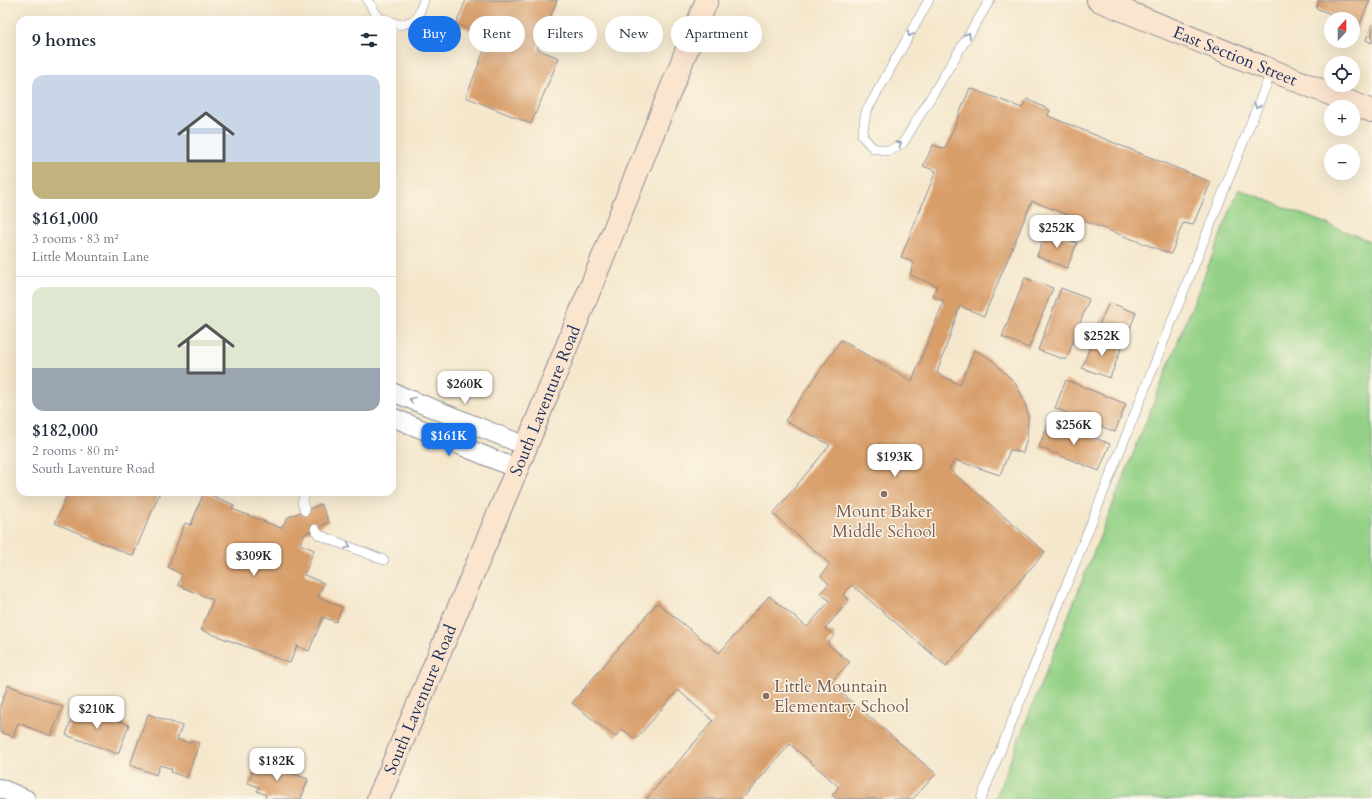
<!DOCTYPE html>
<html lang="en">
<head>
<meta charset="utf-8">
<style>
  body { margin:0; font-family:Cardo,serif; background:#f6f6f7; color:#1f2937; height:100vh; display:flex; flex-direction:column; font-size:15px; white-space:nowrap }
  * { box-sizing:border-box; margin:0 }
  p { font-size:13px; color:#747a83 }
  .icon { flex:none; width:22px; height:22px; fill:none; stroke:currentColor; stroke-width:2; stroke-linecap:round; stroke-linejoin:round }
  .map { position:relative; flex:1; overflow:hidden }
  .sheet { position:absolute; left:16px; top:16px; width:380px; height:480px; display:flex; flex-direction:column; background:#fff; border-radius:12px; box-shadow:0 4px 16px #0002 }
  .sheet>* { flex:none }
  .banner { position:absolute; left:408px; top:16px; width:380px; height:36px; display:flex; gap:8px }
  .needle { width:26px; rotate:21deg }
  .tools { position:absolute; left:1324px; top:12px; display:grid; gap:8px }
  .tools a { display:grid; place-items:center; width:36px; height:36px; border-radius:50%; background:#fff; box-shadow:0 4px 16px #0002; font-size:20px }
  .price { position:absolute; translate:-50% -34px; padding:0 9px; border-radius:8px; background:#fff; color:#222; font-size:13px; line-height:26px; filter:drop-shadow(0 1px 2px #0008) }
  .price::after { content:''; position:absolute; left:50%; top:24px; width:12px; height:9px; margin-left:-6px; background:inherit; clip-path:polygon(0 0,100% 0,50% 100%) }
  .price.on { background:#1a73e8; color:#fff }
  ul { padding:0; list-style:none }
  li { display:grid; align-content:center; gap:8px; height:212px; padding:0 16px }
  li+li { border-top:1px solid #e0e1e3 }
  li span { display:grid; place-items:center; height:124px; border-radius:12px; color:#555 }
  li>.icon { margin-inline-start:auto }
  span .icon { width:72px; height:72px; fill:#fffc; stroke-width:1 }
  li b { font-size:17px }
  h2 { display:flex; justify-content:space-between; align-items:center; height:48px; padding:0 16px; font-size:17px }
  .tag { padding:0 14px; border-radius:18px; background:#fff; box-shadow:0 4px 16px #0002; font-size:14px; line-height:36px }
  .tag.on { background:#1a73e8; color:#fff }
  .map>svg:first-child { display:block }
  .green { fill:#94d186; stroke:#588072 }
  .building { fill:#d89e6b }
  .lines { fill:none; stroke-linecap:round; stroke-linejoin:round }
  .lane-casing { stroke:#888b95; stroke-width:10 }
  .street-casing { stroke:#888b95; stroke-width:20 }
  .secondary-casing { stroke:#888b95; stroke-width:24 }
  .lane { stroke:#fff; stroke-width:9 }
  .street { stroke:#fff; stroke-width:18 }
  .secondary { stroke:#fce5cf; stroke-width:22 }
  .oneway { stroke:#8d97ae }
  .education-dot { fill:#8d6e63; stroke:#fcf5e5; stroke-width:1.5 }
  .labels { text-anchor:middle; stroke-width:3; stroke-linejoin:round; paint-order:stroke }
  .street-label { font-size:17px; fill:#1b2f5e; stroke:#fcf5e5 }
  .education-label { font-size:17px; fill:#785e54; stroke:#fcf5e5 }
</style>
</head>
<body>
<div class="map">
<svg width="1372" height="799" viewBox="0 0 1372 799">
  <rect width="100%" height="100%" fill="#fcf5e5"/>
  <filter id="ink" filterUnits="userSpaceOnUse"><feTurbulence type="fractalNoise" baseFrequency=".025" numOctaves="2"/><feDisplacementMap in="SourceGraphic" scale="8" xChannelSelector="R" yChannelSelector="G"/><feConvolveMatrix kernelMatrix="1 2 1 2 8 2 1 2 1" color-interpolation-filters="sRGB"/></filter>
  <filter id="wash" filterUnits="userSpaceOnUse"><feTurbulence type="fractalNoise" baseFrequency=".012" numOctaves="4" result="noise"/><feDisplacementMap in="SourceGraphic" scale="16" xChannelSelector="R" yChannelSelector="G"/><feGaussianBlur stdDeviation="0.9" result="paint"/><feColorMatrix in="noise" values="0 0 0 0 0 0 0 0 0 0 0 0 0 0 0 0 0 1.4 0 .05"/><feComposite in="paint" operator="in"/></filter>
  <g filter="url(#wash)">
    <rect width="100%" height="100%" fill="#f4e7cc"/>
    <!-- green -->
    <polygon class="green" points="1239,189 1372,242 1372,799 995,799"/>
    <g id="blocks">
      <!-- building -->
      <g class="building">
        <polygon points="466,0 557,0 537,49 559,58 531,124 466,97 489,38 456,24"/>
        <polygon points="1319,0 1370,0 1353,41 1353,19 1337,19 1338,17 1316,8"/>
        <polygon points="1372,24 1372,43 1366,40"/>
        <polygon points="970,88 1022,108 1027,99 1050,110 1048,116 1211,182 1193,225 1183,223 1171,254 1032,201 984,316 960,306 937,373 960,385 974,350 982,354 993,361 1016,384 1025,404 1028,414 1028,424 1027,438 1023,453 1010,450 1000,475 955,460 949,469 1045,552 946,666 852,585 843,595 849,600 825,629 835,635 827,644 850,662 830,683 936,774 913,799 837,799 832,795 839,787 790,744 742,799 646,799 713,721 678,690 636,739 622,729 615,737 572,703 657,603 719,653 769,596 807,627 830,601 820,593 829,584 821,576 830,564 773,514 830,445 785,421 841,340 912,381 944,301 933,296 937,286 910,275 914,263 901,257 936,171 923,166 933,145 945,149"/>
        <polygon points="1046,231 1077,243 1067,268 1037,256"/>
        <polygon points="1025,278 1053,288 1029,348 1002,337"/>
        <polygon points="1061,288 1089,299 1066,360 1038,350"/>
        <polygon points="1109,302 1136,313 1124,343 1096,332"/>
        <polygon points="1094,336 1122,346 1110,378 1082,368"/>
        <polygon points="1066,380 1126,404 1115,432 1055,408"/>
        <polygon points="1050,420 1110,444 1099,471 1039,447"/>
        <polygon points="68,492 160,492 133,556 55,523"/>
        <polygon points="204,492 234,505 232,509 281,528 288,517 321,504 329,522 305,534 300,544 314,550 304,575 324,583 318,597 342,607 336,622 323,617 309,651 297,646 290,663 201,630 213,600 178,585 182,575 168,567 185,523 191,525"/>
        <polygon points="8,685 63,707 51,736 18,723 13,737 0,732 0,706"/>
        <polygon points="77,705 129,725 118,754 66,735"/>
        <polygon points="148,714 182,726 177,739 190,743 191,740 199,743 187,778 171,772 172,769 160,765 156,775 130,765"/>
        <polygon points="257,759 308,779 301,799 265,799 266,795 257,791 259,787 248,783"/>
      </g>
    </g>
  </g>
  <g filter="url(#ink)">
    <use href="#blocks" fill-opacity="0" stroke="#888b95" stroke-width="1"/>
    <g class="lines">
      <!-- lane casing -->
      <g class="lane-casing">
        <g id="lane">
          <polyline points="367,0 379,18 386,20"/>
          <polyline points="929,0 866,112 862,136 873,148 889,151 903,143 990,0"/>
          <polyline points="392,22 401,25 417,19 424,0"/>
          <polyline points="305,511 302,502 306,492"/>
          <polyline points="315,529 319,535 384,560"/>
          <polyline points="981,799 1272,70"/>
        </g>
      </g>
      <!-- street casing -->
      <g class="street-casing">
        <g id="street">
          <polyline points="392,392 526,446"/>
          <polyline points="392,417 517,469"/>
          <polyline points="0,788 26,799"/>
        </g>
      </g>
      <!-- secondary casing -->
      <g class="secondary-casing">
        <g id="secondary">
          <path id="s1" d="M 1098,0 L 1372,111"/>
          <path id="s2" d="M 378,799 L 517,469 L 707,0"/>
        </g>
      </g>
      <!-- lane -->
      <use href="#lane" class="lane"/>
      <!-- street -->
      <use href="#street" class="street"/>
      <!-- secondary -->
      <use href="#secondary" class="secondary"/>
    </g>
    <!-- one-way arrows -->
    <defs><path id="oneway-chevron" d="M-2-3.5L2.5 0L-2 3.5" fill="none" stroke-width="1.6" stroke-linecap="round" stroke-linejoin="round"/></defs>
    <g class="oneway">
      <use href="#oneway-chevron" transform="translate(910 34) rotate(119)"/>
      <use href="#oneway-chevron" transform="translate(968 35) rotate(-59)"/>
      <use href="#oneway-chevron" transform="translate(1257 106) rotate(113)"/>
      <use href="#oneway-chevron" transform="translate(899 144) rotate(-35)"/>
      <use href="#oneway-chevron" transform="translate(412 400) rotate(-158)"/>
      <use href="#oneway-chevron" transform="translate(348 546) rotate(21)"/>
    </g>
  </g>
  <!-- markers -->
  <g class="education-dot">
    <circle cx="884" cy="494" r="4"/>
    <circle cx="766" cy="696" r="4"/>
  </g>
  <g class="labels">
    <!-- street labels -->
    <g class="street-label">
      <text dy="6" stroke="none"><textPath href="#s1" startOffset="148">East Section Street</textPath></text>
      <text dy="6" stroke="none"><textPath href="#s2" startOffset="432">South Laventure Road</textPath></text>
      <text dy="6" stroke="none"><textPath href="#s2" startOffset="108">South Laventure Road</textPath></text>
    </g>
    <!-- education labels -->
    <g class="education-label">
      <text x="884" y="517">Mount Baker<tspan x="884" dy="20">Middle School</tspan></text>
      <text x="774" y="692" text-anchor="start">Little Mountain<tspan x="774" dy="20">Elementary School</tspan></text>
    </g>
  </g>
</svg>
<div class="tools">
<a><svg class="needle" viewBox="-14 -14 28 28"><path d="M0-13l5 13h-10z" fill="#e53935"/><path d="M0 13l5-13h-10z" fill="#747a83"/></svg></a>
<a><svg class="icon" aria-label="locate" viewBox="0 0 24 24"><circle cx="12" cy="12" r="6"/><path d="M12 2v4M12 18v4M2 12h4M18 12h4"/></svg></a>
<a>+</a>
<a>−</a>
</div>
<b class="price" style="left:1057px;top:249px">$252K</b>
<b class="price" style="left:1102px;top:357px">$252K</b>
<b class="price" style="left:465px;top:405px">$260K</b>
<b class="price" style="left:1074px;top:446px">$256K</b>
<b class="price on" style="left:449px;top:457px">$161K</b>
<b class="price" style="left:895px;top:478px">$193K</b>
<b class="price" style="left:254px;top:577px">$309K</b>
<b class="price" style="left:97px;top:730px">$210K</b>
<b class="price" style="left:277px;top:782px">$182K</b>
<div class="banner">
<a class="tag on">Buy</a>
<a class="tag">Rent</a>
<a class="tag">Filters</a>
<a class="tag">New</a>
<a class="tag">Apartment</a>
</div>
<section class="sheet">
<h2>9 homes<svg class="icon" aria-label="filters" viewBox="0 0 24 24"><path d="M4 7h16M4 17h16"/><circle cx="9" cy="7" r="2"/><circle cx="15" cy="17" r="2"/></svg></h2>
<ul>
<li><span style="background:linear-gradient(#c9d6e8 70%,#c2b280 0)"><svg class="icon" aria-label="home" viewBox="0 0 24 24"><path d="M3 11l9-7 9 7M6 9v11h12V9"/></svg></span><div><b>$161,000</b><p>3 rooms · 83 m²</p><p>Little Mountain Lane</p></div></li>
<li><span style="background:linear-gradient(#dfe7d0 65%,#9aa5b1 0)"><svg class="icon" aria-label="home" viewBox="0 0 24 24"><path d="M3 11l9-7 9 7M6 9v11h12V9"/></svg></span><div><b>$182,000</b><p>2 rooms · 80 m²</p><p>South Laventure Road</p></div></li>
</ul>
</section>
</div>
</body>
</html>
